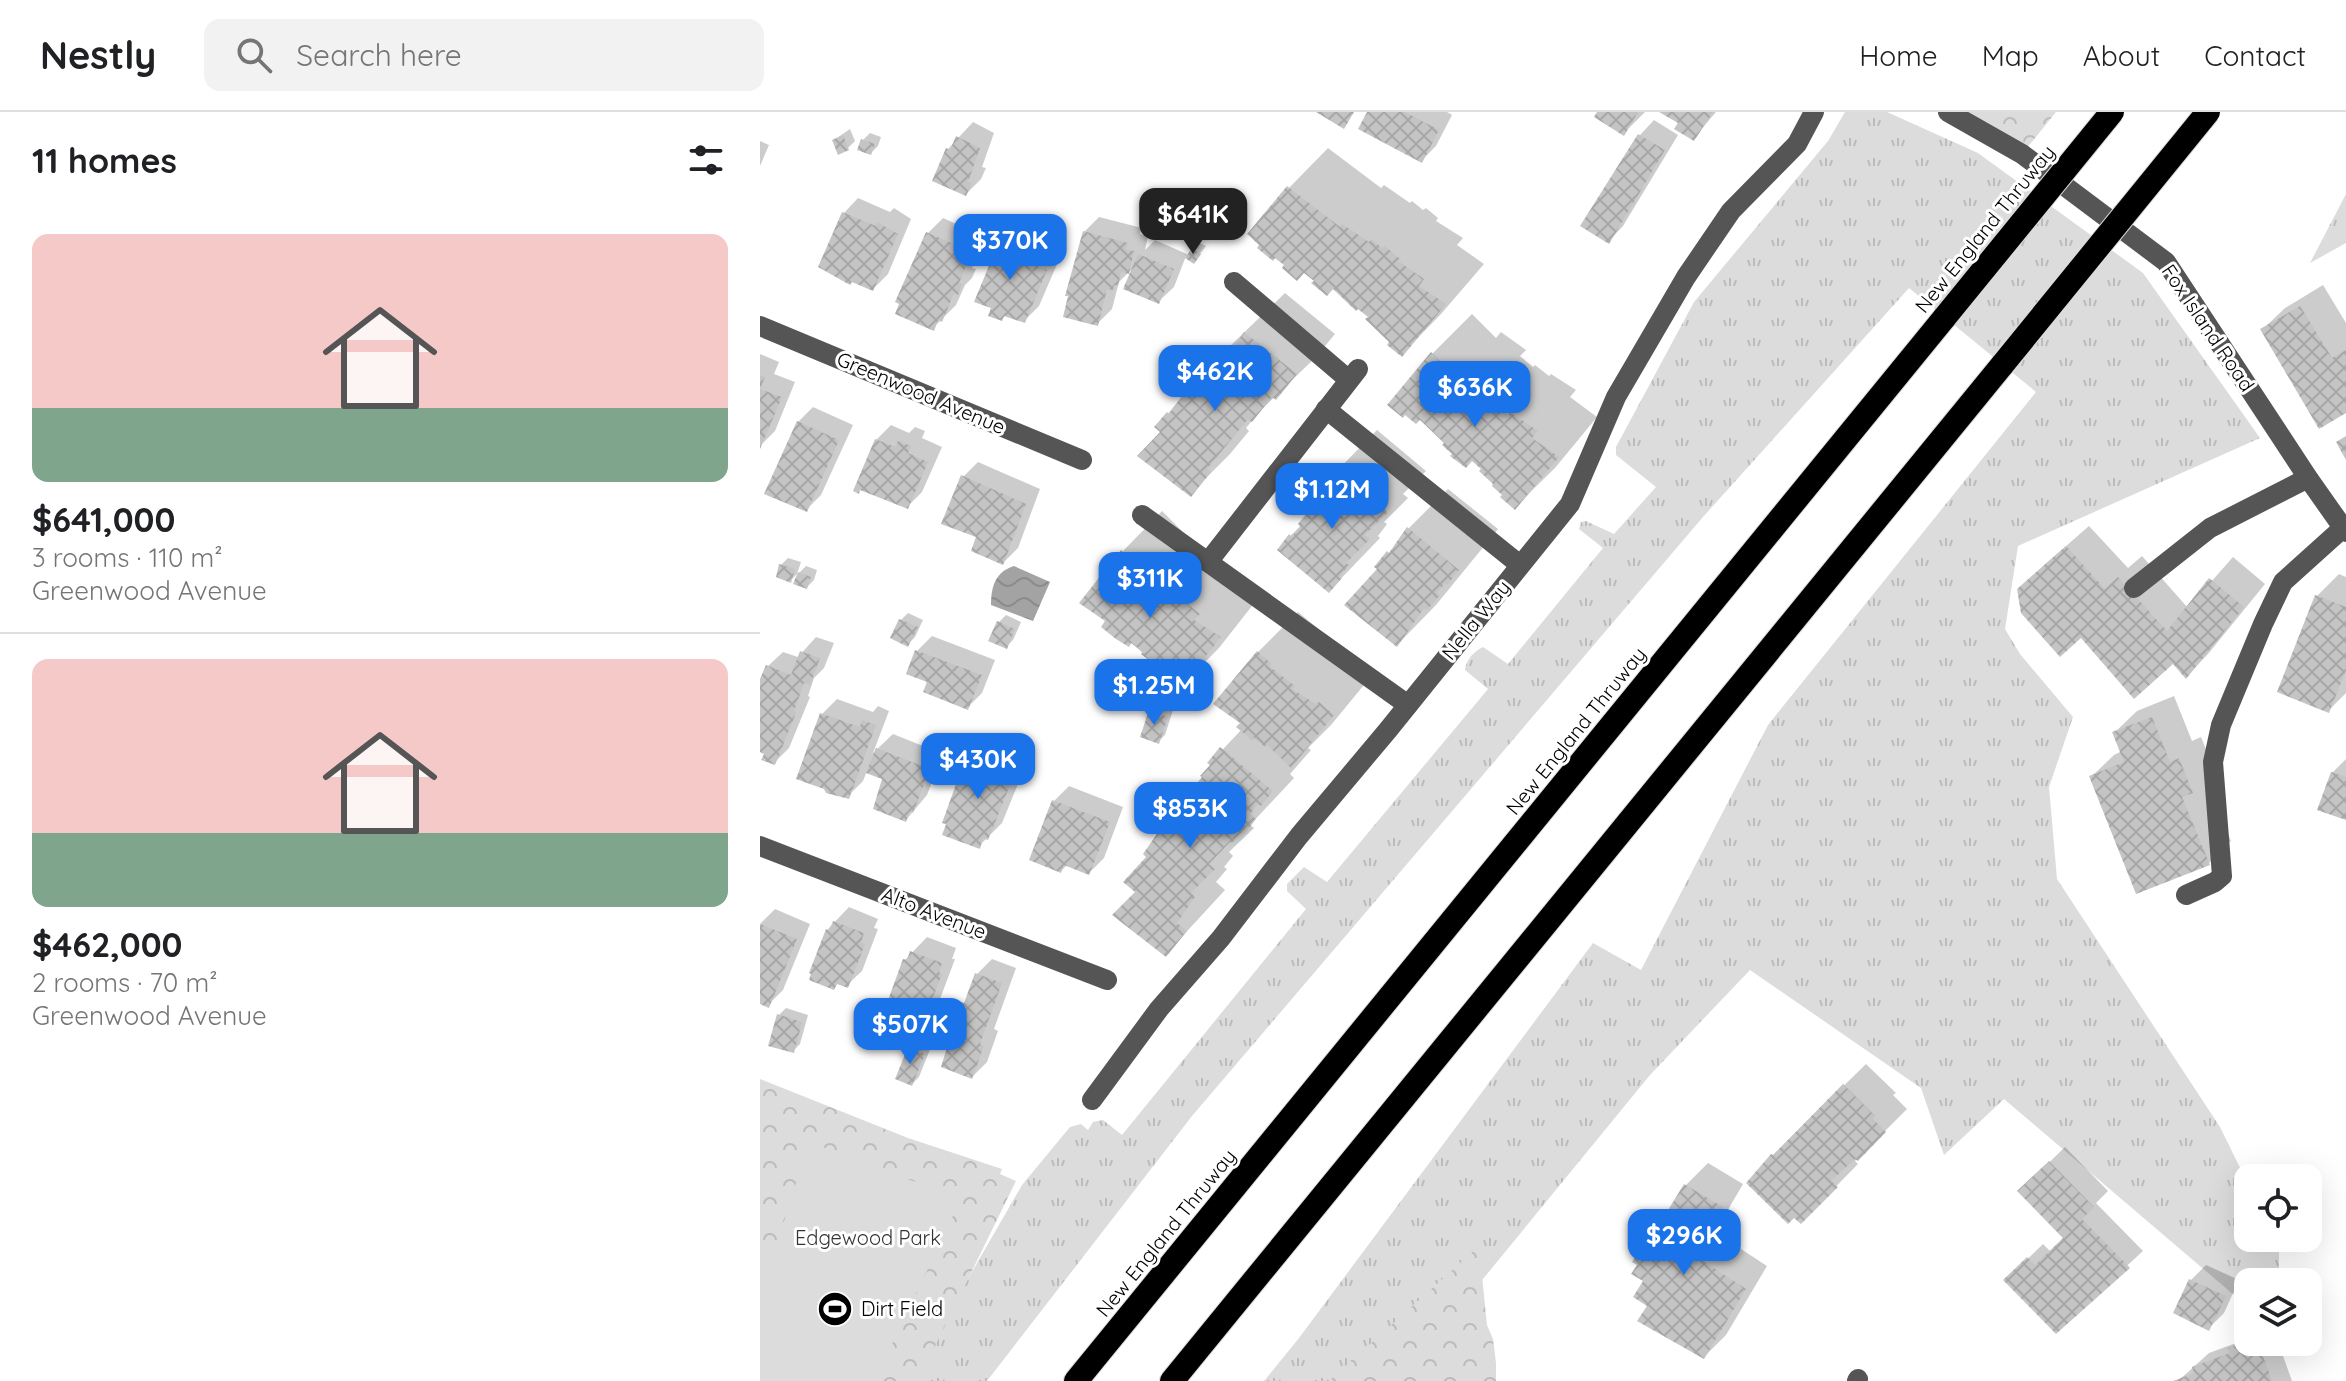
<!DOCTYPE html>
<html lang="en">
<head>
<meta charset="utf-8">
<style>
  body { margin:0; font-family:Quicksand,sans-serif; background:#f2f2f2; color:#202124; height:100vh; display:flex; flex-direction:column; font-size:30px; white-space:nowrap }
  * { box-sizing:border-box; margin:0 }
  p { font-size:26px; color:#757577 }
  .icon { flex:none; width:44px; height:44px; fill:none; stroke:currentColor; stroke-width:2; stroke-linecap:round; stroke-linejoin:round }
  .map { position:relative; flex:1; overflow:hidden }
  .drawer { display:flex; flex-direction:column; background:#fff; width:760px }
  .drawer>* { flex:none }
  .controls { position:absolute; left:1474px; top:1052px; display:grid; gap:16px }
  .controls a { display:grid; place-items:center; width:88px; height:88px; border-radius:16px; background:#fff; box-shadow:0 8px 32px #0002; font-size:40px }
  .price { position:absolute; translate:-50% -68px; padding:0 18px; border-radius:16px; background:#1a73e8; color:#fff; font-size:26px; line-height:52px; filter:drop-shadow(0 2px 4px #0008) }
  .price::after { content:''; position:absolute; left:50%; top:48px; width:24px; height:18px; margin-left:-12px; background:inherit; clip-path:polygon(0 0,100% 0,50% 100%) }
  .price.active { background:#222; color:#fff }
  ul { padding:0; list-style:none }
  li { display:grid; align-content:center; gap:16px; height:424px; padding:0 32px }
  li+li { border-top:2px solid #e0e0e0 }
  li span { display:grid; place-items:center; height:248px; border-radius:16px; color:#555 }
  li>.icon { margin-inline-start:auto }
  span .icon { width:144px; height:144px; fill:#fffc; stroke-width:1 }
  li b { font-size:34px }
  h2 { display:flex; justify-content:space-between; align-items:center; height:96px; padding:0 32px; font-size:34px }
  header { display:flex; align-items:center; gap:48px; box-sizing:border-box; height:112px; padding:0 40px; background:#fff; border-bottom:2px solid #e0e0e0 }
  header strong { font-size:38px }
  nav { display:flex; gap:44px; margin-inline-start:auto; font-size:28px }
  .search { width:560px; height:72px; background:#f2f2f2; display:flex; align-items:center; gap:20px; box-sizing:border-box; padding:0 28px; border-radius:16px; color:#757577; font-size:30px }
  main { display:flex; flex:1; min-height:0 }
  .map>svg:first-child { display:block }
  .grass { fill:url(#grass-tufts) }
  .forest { fill:url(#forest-crowns) }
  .pitch { fill:#dcdcdc }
  .water { fill:url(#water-waves) }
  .shadow { fill:#0003 }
  .building { fill:url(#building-cross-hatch) }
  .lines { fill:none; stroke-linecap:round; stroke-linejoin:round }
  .highway-casing { stroke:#dbdbdb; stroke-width:26 }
  .minor { stroke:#555; stroke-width:20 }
  .highway { stroke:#000; stroke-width:24 }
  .highway-bridge-casing { stroke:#dbdbdb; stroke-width:26; stroke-linecap:butt }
  .highway-bridge { stroke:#000; stroke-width:24 }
  .labels { text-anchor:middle; stroke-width:6; stroke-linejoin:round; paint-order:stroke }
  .street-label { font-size:20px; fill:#000; stroke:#fff }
  .park-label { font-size:20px; fill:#333; stroke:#fff }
  .poi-label { font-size:20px; fill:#000; stroke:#fff; text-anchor:start }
</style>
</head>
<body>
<header>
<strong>Nestly</strong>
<div class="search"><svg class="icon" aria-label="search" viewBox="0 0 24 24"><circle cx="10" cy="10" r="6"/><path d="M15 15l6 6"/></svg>Search here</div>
<nav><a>Home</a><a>Map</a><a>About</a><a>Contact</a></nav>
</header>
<main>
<section class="drawer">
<h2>11 homes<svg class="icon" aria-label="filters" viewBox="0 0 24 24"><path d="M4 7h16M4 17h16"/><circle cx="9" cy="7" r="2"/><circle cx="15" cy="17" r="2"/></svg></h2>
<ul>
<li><span style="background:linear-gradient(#f6c9c9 70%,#7fa58c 0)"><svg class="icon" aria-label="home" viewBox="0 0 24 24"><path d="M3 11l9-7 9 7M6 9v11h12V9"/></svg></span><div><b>$641,000</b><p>3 rooms · 110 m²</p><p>Greenwood Avenue</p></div></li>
<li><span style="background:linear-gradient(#f6c9c9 70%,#7fa58c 0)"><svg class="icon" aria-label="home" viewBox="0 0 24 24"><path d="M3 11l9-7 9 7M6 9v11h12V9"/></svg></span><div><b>$462,000</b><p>2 rooms · 70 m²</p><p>Greenwood Avenue</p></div></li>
</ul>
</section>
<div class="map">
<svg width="1586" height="1269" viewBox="0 0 1586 1269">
  <defs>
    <pattern id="grass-tufts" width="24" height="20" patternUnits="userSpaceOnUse" patternTransform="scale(2)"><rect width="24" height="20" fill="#dcdcdc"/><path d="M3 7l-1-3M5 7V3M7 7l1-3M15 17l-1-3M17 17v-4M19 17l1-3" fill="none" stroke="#bbb"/></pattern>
    <pattern id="forest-crowns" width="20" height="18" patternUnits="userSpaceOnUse" patternTransform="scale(2)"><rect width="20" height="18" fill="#dcdcdc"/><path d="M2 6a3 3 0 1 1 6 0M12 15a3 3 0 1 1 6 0" fill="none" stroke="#bbb"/></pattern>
    <pattern id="water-waves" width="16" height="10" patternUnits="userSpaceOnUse" patternTransform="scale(2)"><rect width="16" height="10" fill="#a3a3a3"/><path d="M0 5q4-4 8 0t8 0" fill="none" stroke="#8b8b8b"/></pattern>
    <pattern id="building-cross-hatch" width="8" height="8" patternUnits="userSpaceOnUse" patternTransform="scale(2)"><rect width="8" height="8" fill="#c4c4c4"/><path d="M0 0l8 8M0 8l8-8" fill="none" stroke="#a7a7a7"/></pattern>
  </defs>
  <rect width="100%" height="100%" fill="#fff"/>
  <!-- grass -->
  <g class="grass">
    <path d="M 1085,0 L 1127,0 L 1218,41 L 1383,161 L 1500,326 L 1258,434 L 1245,517 L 1260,542 L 1313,605 L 1289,675 L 1297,767 L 1460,1015 L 1488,1072 L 1488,1126 L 1514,1126 L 1519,1137 L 1519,1170 L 1488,1170 L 1488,1195 L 1244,987 L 1184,1043 L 1161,976 L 990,858 L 890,963 L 691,1206 L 632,1269 L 504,1269 L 539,1226 L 833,831 L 881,858 L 1008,613 L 1276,280 L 1149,176 L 943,405 L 432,1004 L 227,1269 L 149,1269 L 262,1073 L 310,1015 L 321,1012 L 328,1018 L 333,1010 L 343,1008 L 362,1023 L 546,797 L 527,779 L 527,772 L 544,755 L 567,770 L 728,577 L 705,558 C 706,548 714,539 723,535 L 748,552 L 843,436 L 819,417 L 821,410 L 826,409 L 854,422 L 896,375 L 856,343 L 856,335 L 934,190 L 1068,29 Z"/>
    <polygon points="1586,82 1586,131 1550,151"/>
  </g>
  <!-- forest -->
  <g class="forest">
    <polygon points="1189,0 1296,0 1262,42"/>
    <polygon points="0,967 148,1026 242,1057 240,1062 256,1069 158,1269 0,1269"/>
    <polygon points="719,1134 727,1213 733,1227 736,1251 736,1269 569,1269"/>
  </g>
  <!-- pitch -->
  <polygon class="pitch" points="49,1030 201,1087 125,1247 110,1269 0,1269 0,1147 15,1138"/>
  <!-- water -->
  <path class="water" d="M 254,454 L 290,470 L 273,509 L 231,493 C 231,475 235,460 254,454 Z"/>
  <!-- shadow -->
  <g class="shadow">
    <polygon points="610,0 687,0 692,3 676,34 661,49"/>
    <polygon points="839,0 885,0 864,21"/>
    <polygon points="903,0 956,0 934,26 921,11"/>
    <polygon points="894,8 918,23 863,114 849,129 880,23"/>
    <polygon points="213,10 234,21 222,55 226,56 221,67 206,82 174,68 188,37"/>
    <polygon points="90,17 95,29 88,36 74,28"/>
    <polygon points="110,21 121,25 118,34 111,41 103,28"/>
    <polygon points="0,29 9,33 0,54"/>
    <polygon points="568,36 621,76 624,73 650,91 652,89 663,98 666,96 678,106 676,109 703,126 697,133 724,152 681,202 642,242 611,204 574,174 557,169 529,76"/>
    <polygon points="98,86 130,100 134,96 151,107 128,162 113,177 84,101"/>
    <polygon points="339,105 382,116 380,122 388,124 385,138 395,128 429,143 440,131 446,134 434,149 426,144 414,175 399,189 375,154 359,170 352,197 337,212 324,120"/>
    <polygon points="183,106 225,125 212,156 216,157 212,166 205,173 196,193 173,216 168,121"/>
    <polygon points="259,106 282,115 276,133 301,143 279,194 264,209 246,203 242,207 244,121"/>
    <polygon points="1563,173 1586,211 1586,299 1502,218 1525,196"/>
    <polygon points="525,181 575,222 555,246 500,299 486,316 489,319 470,342 430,382 402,319 397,315 439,264"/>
    <polygon points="712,202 736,226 741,220 766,238 760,244 773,255 775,253 789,264 791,262 816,278 810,285 837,305 795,356 755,395 745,382 672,242"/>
    <polygon points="0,242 19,250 14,262 35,270 15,319 0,334"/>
    <polygon points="53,295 93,313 61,383 46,398 38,310"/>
    <polygon points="131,313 149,321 155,315 165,319 162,326 182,335 162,380 147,395 102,376 116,328"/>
    <polygon points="617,318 666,359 643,382 648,386 624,410 627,412 618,424 620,426 569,479 530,424 542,413 568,374 565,371"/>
    <polygon points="218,350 280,377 258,436 243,451 203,365"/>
    <polygon points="688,377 738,417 676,493 637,533 619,457 649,416"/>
    <polygon points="402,399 437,434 499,485 459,536 419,576 348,508 322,491 363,439"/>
    <polygon points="1329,414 1368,456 1382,444 1428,496 1473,445 1505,472 1448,542 1427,564 1413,549 1282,455"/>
    <polygon points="28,446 41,450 37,462 30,469 21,453"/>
    <polygon points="46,454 57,458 54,468 47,475 39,461"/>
    <polygon points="1579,462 1586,465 1586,581 1569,598 1557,484"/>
    <polygon points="538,500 613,562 571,613 548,636 551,638 530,662 534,666 490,713 494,716 469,740 473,744 464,755 467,757 456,770 465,778 406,842 378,780 389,745 411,702 409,701 444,664 453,652 450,651 482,617 498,540"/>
    <polygon points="148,501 163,508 155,525 148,532 133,525 141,508"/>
    <polygon points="246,503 261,510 253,528 246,535 239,510"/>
    <polygon points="172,524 235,548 222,581 207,596 169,569 157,539"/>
    <polygon points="56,525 74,531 64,556 54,566 48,584 50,585 29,636 14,651 7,640 0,638 0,572 8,554 23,540 38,545"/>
    <polygon points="1414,584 1432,629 1441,625 1454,657 1445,666 1471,729 1449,751 1331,665 1354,643 1362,639 1354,621 1377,599"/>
    <polygon points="77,587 113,600 118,594 129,599 113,641 133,622 183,642 167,683 146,708 124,665 107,659 103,669 88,684 62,602"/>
    <polygon points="397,592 413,598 405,623 398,630 390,599"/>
    <polygon points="243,627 272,638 242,711 219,734 188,711 204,657 218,642 227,645"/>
    <polygon points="1586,647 1586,706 1572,661"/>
    <polygon points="309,674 363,695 344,746 329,761 308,752 301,759 294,689"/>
    <polygon points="89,795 118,807 114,816 118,817 102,859 87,873 79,870 74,876 67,818"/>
    <polygon points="15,797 50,812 23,878 8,893 0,890 0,812"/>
    <polygon points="167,825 196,836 192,847 195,847 180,887 165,902 158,900 148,910 145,848"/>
    <polygon points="232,847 256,856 234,917 238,919 227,950 212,965 217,862"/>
    <polygon points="26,896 48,903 40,932 33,939 19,903"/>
    <polygon points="157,930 171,935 159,965 152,972 150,936"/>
    <polygon points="1106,952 1136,981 1133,983 1147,997 1095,1049 1098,1052 1041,1110 1013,1043"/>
    <polygon points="1305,1035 1348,1079 1336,1091 1383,1139 1296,1219 1246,1168 1283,1132 1291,1140 1305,1126 1260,1079"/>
    <polygon points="948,1051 983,1072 955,1120 1007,1154 966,1223 944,1245 890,1193 886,1168 880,1152 875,1149 926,1073"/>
    <polygon points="1446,1153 1479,1168 1464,1201 1449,1216 1431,1168"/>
    <polygon points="1488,1221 1488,1230 1518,1230 1532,1269 1418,1269 1449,1241 1476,1231"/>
  </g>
  <!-- building -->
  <g class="building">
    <polygon points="556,0 594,0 584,17"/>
    <polygon points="607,0 645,0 679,18 662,51 598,17"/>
    <polygon points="837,0 878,0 864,24 834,5"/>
    <polygon points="899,0 953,0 934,29 914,17 918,11"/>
    <polygon points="878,22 905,38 849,132 820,114"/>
    <polygon points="83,23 89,38 78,43 72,28"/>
    <polygon points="196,24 220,36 208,70 212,71 206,84 172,69 186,36 190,38"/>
    <polygon points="101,27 115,32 111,43 97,38"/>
    <polygon points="527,74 580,115 582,112 609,130 611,127 622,136 625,134 640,147 638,149 664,167 659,174 686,192 642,245 627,233 629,230 605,207 608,205 598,197 596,199 573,177 567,184 551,171 554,169 544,161 537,169 522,156 524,153 515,146 513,149 497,136 499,133 487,122"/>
    <polygon points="82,100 116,114 117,110 138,122 113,179 92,170 90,173 58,155"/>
    <polygon points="323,119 368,131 366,137 374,139 369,162 361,160 358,174 354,173 353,178 347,177 338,214 303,205 308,184 305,184"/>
    <polygon points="166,120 212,140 199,171 202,172 198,183 194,181 182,210 178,208 174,219 135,202 139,192 135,190"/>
    <polygon points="243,120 268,130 262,148 287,158 265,211 244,204 242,209 228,204 231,196 214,190"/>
    <polygon points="432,136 441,142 434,152 425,146"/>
    <polygon points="378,142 414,157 399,192 363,177"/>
    <polygon points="1540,194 1572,246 1586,238 1586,301 1559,317 1500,217"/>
    <polygon points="484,220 537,262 516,288 512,285 492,310 488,307 447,357 451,360 431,385 377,344 400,320 394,315 407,300 409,302 437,263 443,267 462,241 467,245"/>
    <polygon points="671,240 695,264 700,259 728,278 722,285 732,293 734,292 748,303 750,300 778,319 772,326 799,345 755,398 740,385 742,383 732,374 733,372 719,359 721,357 712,349 706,356 690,344 692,342 682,333 684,331 660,308 656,312 645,303 643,306 627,293"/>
    <polygon points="0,263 5,265 0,277 22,285 0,337"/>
    <polygon points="37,309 79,328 47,400 4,382"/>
    <polygon points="1586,324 1586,348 1576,330"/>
    <polygon points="115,327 135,335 138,329 151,334 148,341 168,350 148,397 100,378 99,382 93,379"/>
    <polygon points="575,356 628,400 605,423 610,427 586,451 589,453 579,465 582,466 569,481 517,438 529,422 532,425 540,414 538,412 547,401 544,399 565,374 562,372"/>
    <polygon points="201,363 266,392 243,453 211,439 216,425 181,412"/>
    <polygon points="647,415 699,458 687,473 685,471 677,481 680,483 667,498 664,496 637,535 584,493 617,457 614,455 627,439 629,441"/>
    <polygon points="1306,434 1345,477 1358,465 1407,519 1449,466 1484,495 1426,567 1413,552 1374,587 1321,526 1300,545 1261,501 1257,477"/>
    <polygon points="361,438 377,451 375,453 399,475 397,477 408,486 410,483 422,491 424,489 440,502 434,508 461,525 419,578 403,566 405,564 393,556 395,553 381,542 383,540 371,531 369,535 356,527 341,515 345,509 319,491"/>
    <polygon points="19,452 35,457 31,471 16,465"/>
    <polygon points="38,460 51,465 47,477 33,472"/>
    <polygon points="1555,483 1586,495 1586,558 1569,601 1517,580"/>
    <polygon points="139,507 158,515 148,535 130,526"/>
    <polygon points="237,509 255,517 247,537 228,529"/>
    <polygon points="155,538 222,563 208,598 163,580 167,570 146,562"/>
    <polygon points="40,539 60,546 50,573 44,571 34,599 36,601 15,653 1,648 4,642 0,640 0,567 6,553 31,563"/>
    <polygon points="497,539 512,552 509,554 535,574 532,577 556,592 559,590 574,603 531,656 506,632 505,635 493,625 492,628 476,615 480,611 453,592"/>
    <polygon points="389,598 408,605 399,632 380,625"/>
    <polygon points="60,601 100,615 102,608 116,613 89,687 66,681 64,677 36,667"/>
    <polygon points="1392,605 1410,650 1419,646 1433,681 1422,685 1450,753 1376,782 1329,664 1364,650 1352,620"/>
    <polygon points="460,635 513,679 501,694 498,692 490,702 496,707 484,722 482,720 472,731 470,730 449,752 455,757 431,781 435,785 417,811 427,819 406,845 352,803 375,780 363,770 386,745 383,742 401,716 400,714 409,703 406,701 419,686 424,691 433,681 431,679 442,665 440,664 450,653 447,651"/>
    <polygon points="116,636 170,657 153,701 150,699 146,710 113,697 122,667 106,661"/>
    <polygon points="226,641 258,653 228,728 223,726 220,737 182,723 186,712 182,711 202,656 219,661"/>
    <polygon points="1571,660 1586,665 1586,708 1557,698"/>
    <polygon points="292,688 350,710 329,763 304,753 301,761 269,748"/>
    <polygon points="73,809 104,821 101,831 105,832 88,876 77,872 74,878 49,868 51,862 49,861 66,817 69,819"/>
    <polygon points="0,812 37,827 9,896 0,892"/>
    <polygon points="150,839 182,851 179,861 182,862 166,904 152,900 149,912 133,907 135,900 127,898 129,892 127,891 143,847 147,848"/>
    <polygon points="215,861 242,871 220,932 224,934 212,967 181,955 201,890 204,891"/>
    <polygon points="17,902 42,910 34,941 8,934"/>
    <polygon points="148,935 165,942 152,974 135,967"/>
    <polygon points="1083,972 1115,1004 1113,1007 1126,1020 1098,1049 1095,1047 1071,1069 1078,1075 1041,1112 1034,1106 1028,1112 986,1071 1011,1042 1013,1043"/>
    <polygon points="1289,1049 1334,1095 1322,1107 1370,1156 1296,1222 1243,1168 1267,1145 1275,1153 1303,1126 1257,1079"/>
    <polygon points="924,1072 963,1095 934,1143 986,1177 944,1247 877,1209 887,1194 873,1185 883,1169 871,1162 877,1153 872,1150 891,1119 894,1121"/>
    <polygon points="1429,1167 1466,1184 1449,1219 1413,1201"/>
    <polygon points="1488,1229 1498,1230 1512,1269 1413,1269 1434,1261 1432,1255 1470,1241 1468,1236"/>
  </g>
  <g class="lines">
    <!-- highway casing -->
    <g class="highway-casing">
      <g id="highway">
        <polyline points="316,1269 1185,205"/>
        <polyline points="412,1269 1243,252"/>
      </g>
    </g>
    <!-- minor -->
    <g class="minor">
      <polyline points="1188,0 1262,42 1406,150 1548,366 1586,420"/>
      <polyline points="474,170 589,268"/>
      <polyline points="0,214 322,348"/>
      <polyline points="566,297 760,453"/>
      <polyline points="382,403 648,593"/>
      <polyline points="448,450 598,257"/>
      <polyline points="1374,476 1450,416 1548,366"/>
      <polyline points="0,734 347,868"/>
      <polyline points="1426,783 1455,770 1462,764 1453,650 1461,613 1503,512 1523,470 1583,416"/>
      <polyline points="332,988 399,897 461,826 539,724 628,618 810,392 856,285 926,165 971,99 1037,32 1054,0"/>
      <polyline points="1097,1269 1098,1267"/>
    </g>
    <!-- highway -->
    <use href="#highway" class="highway"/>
    <!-- highway-bridge casing -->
    <g class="highway-bridge-casing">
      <g id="highway-bridge">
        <polyline points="1185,205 1352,0"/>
        <polyline points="1243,252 1448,0"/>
      </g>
    </g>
    <!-- highway-bridge -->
    <use href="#highway-bridge" class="highway-bridge"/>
  </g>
  <!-- icons -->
  <defs>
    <g id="stadium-disc" transform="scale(1.8)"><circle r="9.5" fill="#000" stroke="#fff"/><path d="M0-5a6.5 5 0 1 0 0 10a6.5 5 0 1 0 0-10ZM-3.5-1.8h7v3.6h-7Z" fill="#fff"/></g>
  </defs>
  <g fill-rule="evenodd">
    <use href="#stadium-disc" x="75" y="1197"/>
  </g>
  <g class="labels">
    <!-- street labels -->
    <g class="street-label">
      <text transform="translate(1225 117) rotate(-51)" y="7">New England Thruway</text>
      <text transform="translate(1448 216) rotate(56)" y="7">Fox Island Road</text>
      <text transform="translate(161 281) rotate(23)" y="7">Greenwood Avenue</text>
      <text transform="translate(716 508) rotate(-51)" y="7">Nella Way</text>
      <text transform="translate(816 619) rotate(-51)" y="7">New England Thruway</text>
      <text transform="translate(174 801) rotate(21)" y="7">Alto Avenue</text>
      <text transform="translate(406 1121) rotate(-51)" y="7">New England Thruway</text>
    </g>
    <!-- park labels -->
    <g class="park-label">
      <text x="108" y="1133">Edgewood Park</text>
    </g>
    <!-- poi labels -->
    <g class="poi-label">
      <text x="101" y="1204">Dirt Field</text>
    </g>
  </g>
</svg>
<div class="controls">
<a><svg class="icon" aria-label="locate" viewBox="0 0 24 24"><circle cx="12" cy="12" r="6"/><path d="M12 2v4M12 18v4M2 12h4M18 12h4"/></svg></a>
<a><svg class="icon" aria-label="layers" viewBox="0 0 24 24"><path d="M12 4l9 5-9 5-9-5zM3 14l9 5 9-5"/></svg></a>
</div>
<b class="price active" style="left:433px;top:144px">$641K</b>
<b class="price" style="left:250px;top:170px">$370K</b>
<b class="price" style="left:455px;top:301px">$462K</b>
<b class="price" style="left:715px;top:317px">$636K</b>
<b class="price" style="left:572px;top:419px">$1.12M</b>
<b class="price" style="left:390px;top:508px">$311K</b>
<b class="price" style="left:394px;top:615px">$1.25M</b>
<b class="price" style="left:218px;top:689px">$430K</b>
<b class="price" style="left:430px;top:738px">$853K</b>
<b class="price" style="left:150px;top:954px">$507K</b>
<b class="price" style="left:924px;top:1165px">$296K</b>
</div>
</main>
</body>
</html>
